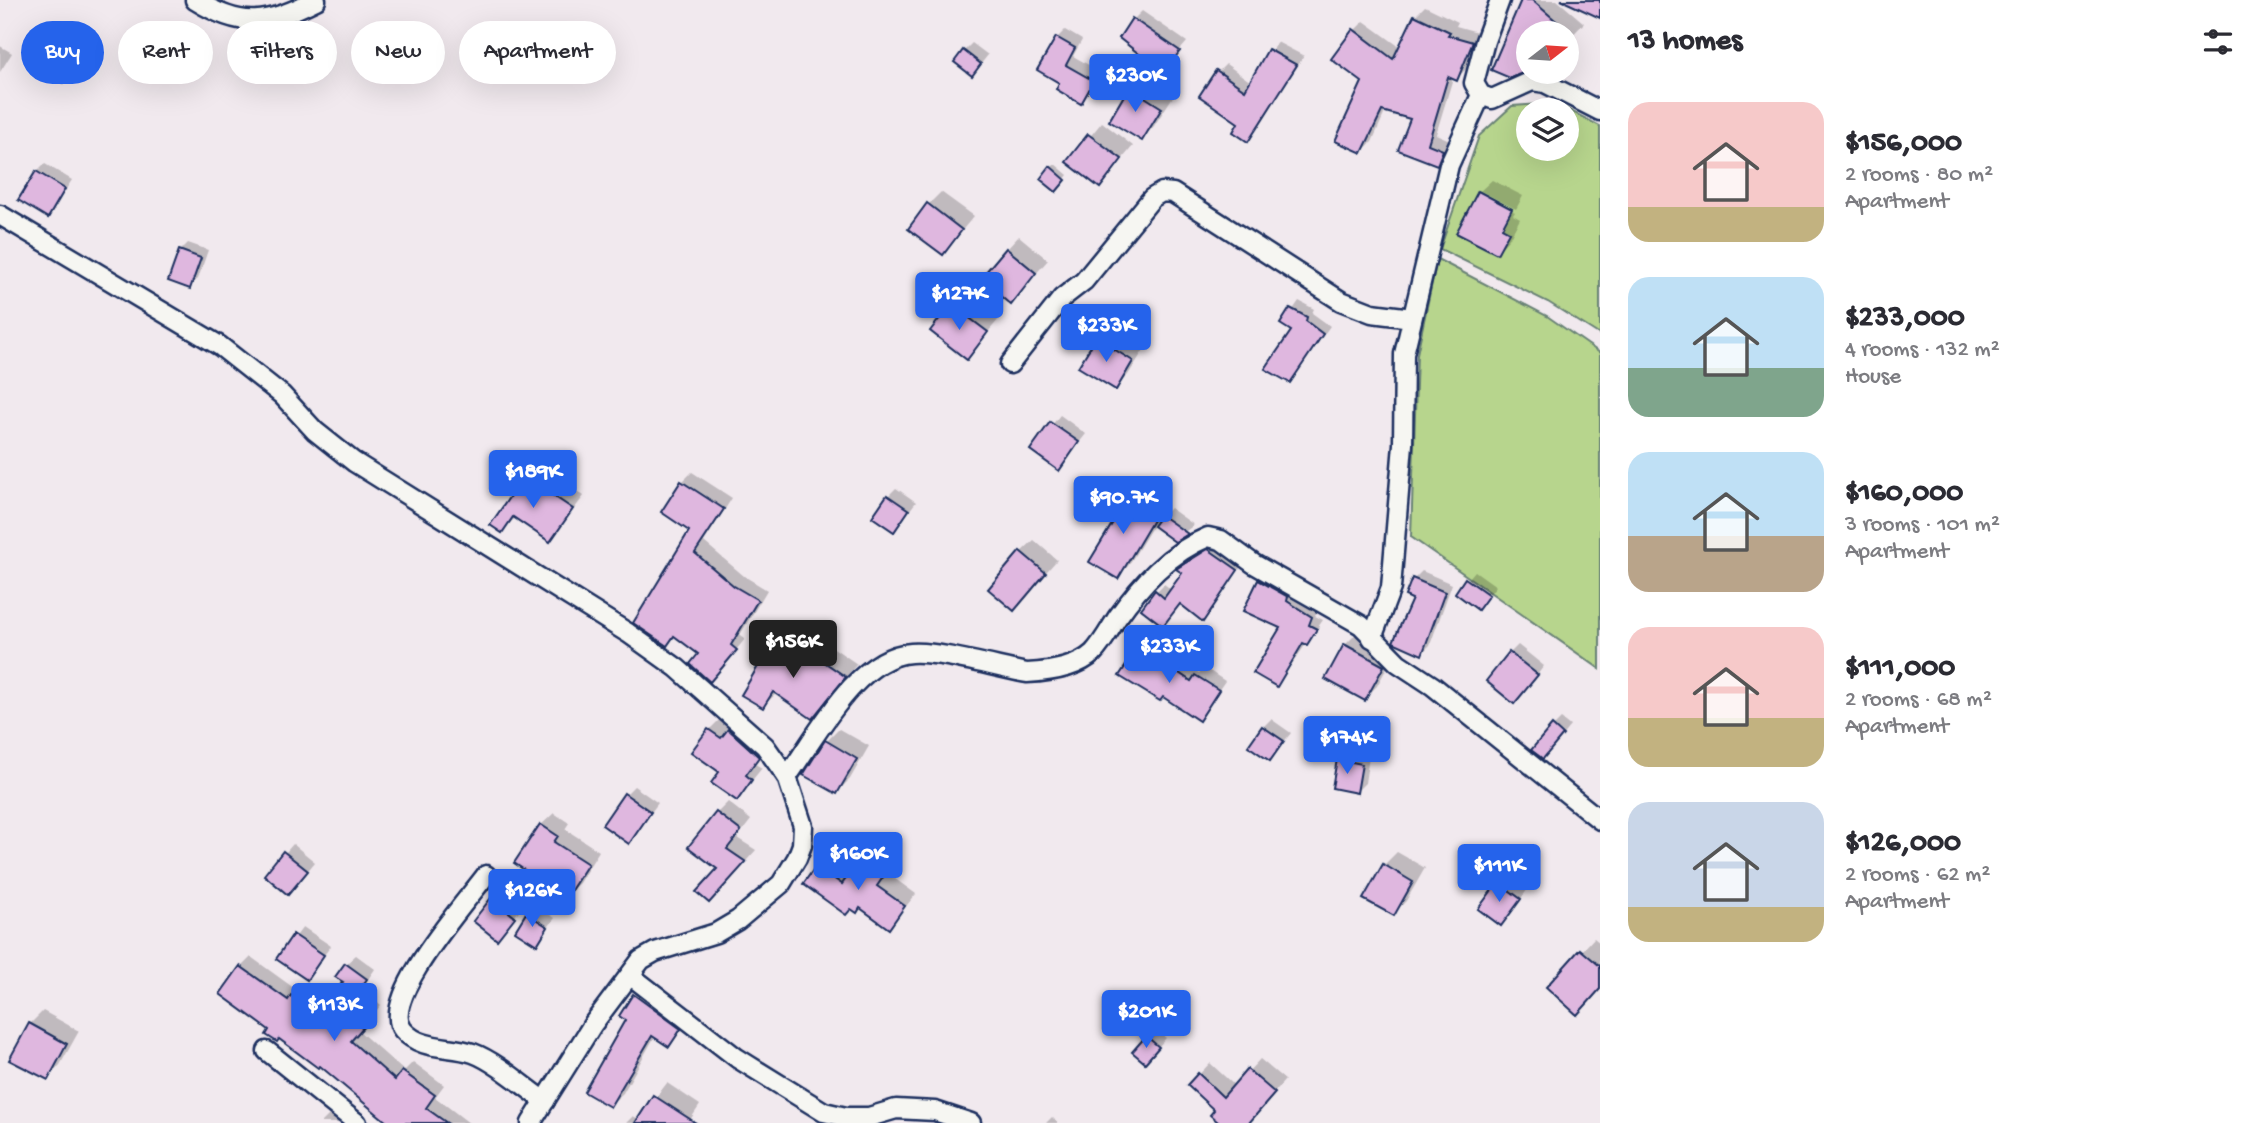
<!DOCTYPE html>
<html lang="en">
<head>
<meta charset="utf-8">
<style>
  body { margin:0; font-family:"Gochi Hand",sans-serif; background:#f2f2f3; color:#2b2b33; height:100vh; display:flex; flex-direction:column; font-size:26px; white-space:nowrap }
  * { box-sizing:border-box; margin:0 }
  p { font-size:23px; color:#7c7c81 }
  .icon { flex:none; width:38px; height:38px; fill:none; stroke:currentColor; stroke-width:2; stroke-linecap:round; stroke-linejoin:round }
  .map { position:relative; flex:1; overflow:hidden }
  .side { display:flex; flex-direction:column; background:#fff; width:665px }
  .side>* { flex:none }
  .banner { position:absolute; left:21px; top:21px; width:665px; height:63px; display:flex; gap:14px }
  .needle { width:46px; rotate:73deg }
  .tools { position:absolute; left:1516px; top:21px; display:grid; gap:14px }
  .tools a { display:grid; place-items:center; width:63px; height:63px; border-radius:50%; background:#fff; box-shadow:0 7px 28px #0002; font-size:35px }
  .price { position:absolute; translate:-50% -60px; padding:0 16px; border-radius:7px; background:#2563eb; color:#fff; font-size:23px; line-height:46px; filter:drop-shadow(0 2px 4px #0008) }
  .price::after { content:''; position:absolute; left:50%; top:42px; width:21px; height:16px; margin-left:-10px; background:inherit; clip-path:polygon(0 0,100% 0,50% 100%) }
  .price.current { background:#222; color:#fff }
  ul { padding:0; list-style:none }
  li { display:flex; align-items:center; gap:21px; height:175px; padding:0 28px }
  li span { display:grid; place-items:center; flex:none; width:196px; height:140px; border-radius:21px; color:#555 }
  li>.icon { margin-inline-start:auto }
  span .icon { width:84px; height:84px; fill:#fffc; stroke-width:1 }
  li b { font-size:30px }
  h2 { display:flex; justify-content:space-between; align-items:center; height:84px; padding:0 28px; font-size:30px }
  .tag { padding:0 24px; border-radius:32px; background:#fff; box-shadow:0 7px 28px #0002; font-size:24px; line-height:63px }
  .tag.current { background:#2563eb; color:#fff }
  main { display:flex; flex:1; min-height:0 }
  .map>svg:first-child { display:block }
  .green { fill:#b7d58d; stroke:#698276; stroke-width:2; fill-rule:evenodd }
  .shadow { fill:#0003 }
  .building { fill:#dfb7df; stroke:#1b2f5e; stroke-width:2 }
  .lines { fill:none; stroke-linecap:round; stroke-linejoin:round }
  .minor-casing { stroke:#1b2f5e; stroke-width:23 }
  .minor { stroke:#f6f6f2; stroke-width:18 }
</style>
</head>
<body>
<main>
<div class="map">
<svg width="1600" height="1123" viewBox="0 0 1600 1123">
  <rect width="100%" height="100%" fill="#f1e9ee"/>
  <filter id="ink" filterUnits="userSpaceOnUse"><feTurbulence type="fractalNoise" baseFrequency=".0143" numOctaves="2"/><feDisplacementMap in="SourceGraphic" scale="14" xChannelSelector="R" yChannelSelector="G"/><feConvolveMatrix kernelMatrix="1 2 1 2 8 2 1 2 1" color-interpolation-filters="sRGB"/></filter>
  <g filter="url(#ink)">
    <!-- green -->
    <g class="green">
      <path d="M 1555,103 L 1600,126 L 1600,335 L 1548,302 L 1440,249 L 1479,136 L 1512,106 ZM 1528,110 L 1566,110 L 1566,149 L 1528,149 Z"/>
      <polygon points="1437,259 1547,316 1600,353 1600,669 1411,537 1417,354"/>
    </g>
    <!-- shadow -->
    <g class="shadow">
      <polygon points="1523,0 1557,0 1584,23 1566,42 1566,33 1528,33 1528,66 1524,70"/>
      <polygon points="1425,6 1458,22 1456,26 1481,33 1466,69 1456,79 1453,78 1436,134 1452,141 1447,153 1437,163 1412,118 1386,110 1372,142 1362,151 1365,81 1355,30 1364,21 1400,47 1415,16"/>
      <polygon points="1142,11 1187,42 1163,70 1134,19"/>
      <polygon points="59,30 86,47 62,81 51,38"/>
      <polygon points="1065,30 1082,40 1073,56 1101,72 1080,101 1062,82 1057,38"/>
      <polygon points="1277,42 1304,56 1248,140 1218,72 1226,64 1251,82"/>
      <polygon points="972,43 988,55 980,65 964,51"/>
      <polygon points="0,46 12,53 0,72"/>
      <polygon points="1143,76 1174,95 1154,126 1142,139 1130,88"/>
      <polygon points="1102,122 1133,146 1100,186 1069,162"/>
      <polygon points="45,164 72,180 48,216 37,172"/>
      <polygon points="1055,164 1068,175 1059,186 1051,168"/>
      <polygon points="1492,180 1523,196 1516,209 1481,191 1481,195 1515,212 1513,215 1520,219 1509,239 1497,252 1479,192"/>
      <polygon points="941,192 974,216 943,253 929,204"/>
      <polygon points="1019,236 1048,260 1011,302 1007,249"/>
      <polygon points="188,243 208,250 198,279 189,287 180,251"/>
      <polygon points="965,292 999,319 967,357 933,331"/>
      <polygon points="1299,301 1314,309 1312,313 1330,326 1290,381 1294,330 1283,324"/>
      <polygon points="1110,326 1145,348 1128,375 1115,388 1097,339"/>
      <polygon points="1060,415 1086,434 1058,469 1032,450"/>
      <polygon points="538,465 584,496 550,540 516,517 502,531 525,477"/>
      <polygon points="692,472 732,498 704,542 744,576 767,590 740,635 745,639 720,670 675,635 667,643 692,530 682,482"/>
      <polygon points="1138,483 1166,504 1157,521 1170,508 1194,525 1175,539 1154,524 1128,566 1117,577 1120,514 1115,510"/>
      <polygon points="896,488 916,502 894,530 888,496"/>
      <polygon points="1034,540 1057,560 1014,608 1021,552"/>
      <polygon points="1217,543 1245,561 1203,619 1181,603 1163,624 1156,592 1164,584 1172,590 1185,573 1179,569"/>
      <polygon points="1422,571 1452,584 1430,645 1422,653 1414,579"/>
      <polygon points="1475,571 1496,586 1478,608 1457,592"/>
      <polygon points="1266,575 1319,608 1315,616 1323,620 1277,685 1283,628 1258,583"/>
      <polygon points="788,629 819,648 825,642 857,664 812,717 777,693 763,706 744,694 775,642"/>
      <polygon points="1358,632 1395,653 1377,686 1364,699 1345,645"/>
      <polygon points="1147,642 1173,661 1176,658 1199,673 1205,668 1225,681 1199,718 1139,650"/>
      <polygon points="1518,645 1544,666 1522,694 1510,653"/>
      <polygon points="720,719 768,745 755,764 762,768 737,799 709,730"/>
      <polygon points="1271,719 1291,733 1270,759 1263,727"/>
      <polygon points="1561,719 1570,726 1551,749 1553,727"/>
      <polygon points="839,729 869,746 850,779 837,792 827,741"/>
      <polygon points="1347,752 1369,756 1365,783 1357,791 1339,760"/>
      <polygon points="634,786 658,803 629,842 626,794"/>
      <polygon points="728,802 751,820 737,838 756,850 720,890 717,813"/>
      <polygon points="554,813 569,823 565,829 599,851 579,883 566,895 541,825"/>
      <polygon points="293,844 315,862 296,885 266,875"/>
      <polygon points="876,845 897,860 887,873 916,894 889,927 861,906 806,884 830,855 853,872"/>
      <polygon points="1397,852 1425,868 1406,901 1393,914 1384,865"/>
      <polygon points="1507,875 1527,890 1509,916 1499,883"/>
      <polygon points="500,892 521,908 505,930 492,900"/>
      <polygon points="536,906 555,918 537,942 528,914"/>
      <polygon points="303,927 331,946 307,977 279,959"/>
      <polygon points="1594,938 1600,943 1600,988 1549,987"/>
      <polygon points="356,955 375,969 362,988 381,1005 359,1031 404,1071 413,1062 444,1085 435,1097 469,1123 390,1123 320,1064 272,1029 241,967 251,957 298,991 302,986 328,1002 345,982 346,964"/>
      <polygon points="647,982 692,1016 669,1045 655,1036 623,1093 610,1105 628,1019 622,1015 634,995"/>
      <polygon points="43,1011 79,1031 60,1065 48,1078 30,1024"/>
      <polygon points="1155,1029 1166,1038 1153,1053 1134,1052"/>
      <polygon points="1260,1059 1285,1080 1248,1123 1221,1123 1216,1110 1189,1085 1210,1063 1235,1086"/>
      <polygon points="667,1083 700,1105 688,1123 626,1123 633,1116 639,1119"/>
      <polygon points="334,1110 348,1123 321,1123"/>
      <polygon points="1052,1117 1058,1123 1046,1123"/>
    </g>
    <!-- building -->
    <g class="building">
      <polygon points="1521,0 1532,0 1570,33 1528,33 1528,65 1525,72 1510,78 1491,70"/>
      <polygon points="1561,0 1600,0 1600,18"/>
      <polygon points="1414,15 1450,32 1448,35 1473,42 1457,81 1448,77 1428,144 1443,150 1437,165 1398,150 1410,119 1382,111 1362,153 1335,141 1362,82 1331,59 1353,29 1393,59"/>
      <polygon points="1132,18 1180,51 1163,73 1119,38"/>
      <polygon points="50,37 80,55 63,83 33,65"/>
      <polygon points="1056,37 1075,48 1066,65 1094,81 1081,104 1056,89 1059,83 1037,70"/>
      <polygon points="1268,49 1297,65 1248,142 1233,132 1238,123 1199,96 1216,70 1245,90"/>
      <polygon points="963,50 981,64 972,76 954,62"/>
      <polygon points="1129,87 1162,108 1142,141 1109,121"/>
      <polygon points="1088,134 1122,159 1100,188 1066,162"/>
      <polygon points="1050,166 1066,180 1056,192 1040,179"/>
      <polygon points="36,171 65,189 48,218 18,200"/>
      <polygon points="1478,191 1512,209 1502,228 1509,232 1497,254 1456,233"/>
      <polygon points="927,203 962,230 943,255 908,229"/>
      <polygon points="1006,248 1036,273 1011,305 980,279"/>
      <polygon points="179,250 201,258 190,289 168,281"/>
      <polygon points="951,304 988,332 967,360 930,331"/>
      <polygon points="1290,308 1307,317 1306,321 1323,334 1290,383 1265,369 1291,331 1280,324"/>
      <polygon points="1096,338 1133,361 1116,390 1078,367"/>
      <polygon points="1050,422 1079,442 1059,471 1030,450"/>
      <polygon points="524,476 573,509 550,542 513,517 502,533 490,525"/>
      <polygon points="681,481 724,509 695,553 734,586 758,600 731,645 737,650 710,682 690,664 698,654 674,636 667,646 633,623 689,531 661,512"/>
      <polygon points="1126,493 1156,515 1118,579 1089,562 1118,514 1113,511"/>
      <polygon points="887,495 909,510 894,532 872,517"/>
      <polygon points="1161,515 1188,534 1175,542 1153,526"/>
      <polygon points="1208,549 1238,570 1203,622 1180,604 1163,626 1141,609 1155,590 1164,598 1182,573 1176,569"/>
      <polygon points="1020,551 1046,573 1014,611 988,589"/>
      <polygon points="1412,578 1445,592 1422,655 1393,642 1412,599 1405,596"/>
      <polygon points="1465,578 1489,595 1478,610 1455,593"/>
      <polygon points="1258,580 1288,597 1287,601 1312,617 1309,625 1317,629 1307,645 1303,643 1277,687 1253,673 1280,628 1243,611"/>
      <polygon points="773,641 806,660 811,653 846,677 812,719 773,692 763,708 741,695"/>
      <polygon points="1344,644 1384,666 1365,701 1325,679"/>
      <polygon points="1137,649 1164,668 1167,665 1191,681 1195,675 1219,690 1199,721 1163,697 1160,701 1119,676"/>
      <polygon points="1509,652 1538,675 1514,704 1486,681"/>
      <polygon points="1552,725 1563,735 1543,759 1531,750"/>
      <polygon points="1262,726 1284,741 1270,761 1248,746"/>
      <polygon points="708,729 721,738 728,729 759,757 746,775 752,780 737,801 711,783 719,772 691,752"/>
      <polygon points="825,740 857,759 837,794 803,775"/>
      <polygon points="1337,759 1362,764 1357,793 1332,788"/>
      <polygon points="624,793 651,812 629,844 602,825"/>
      <polygon points="716,812 741,831 727,849 746,862 709,903 696,892 717,869 688,847"/>
      <polygon points="540,824 558,836 554,842 588,864 566,898 514,863"/>
      <polygon points="283,851 308,871 288,895 264,875"/>
      <polygon points="863,855 886,873 877,886 905,906 889,929 860,908 857,913 851,909 846,915 803,884 816,866 842,884"/>
      <polygon points="1383,864 1413,882 1394,916 1363,899"/>
      <polygon points="1498,882 1521,899 1501,926 1478,909"/>
      <polygon points="491,898 515,917 497,940 473,921"/>
      <polygon points="526,913 548,927 537,945 515,931"/>
      <polygon points="293,934 324,955 307,980 276,959"/>
      <polygon points="1580,949 1600,966 1600,989 1577,1015 1546,987"/>
      <polygon points="345,963 367,979 353,999 373,1016 351,1041 395,1080 402,1071 435,1095 426,1108 447,1123 388,1123 320,1066 318,1068 279,1039 277,1042 266,1035 269,1030 220,994 240,966 288,1000 291,995 318,1011 343,982 335,977"/>
      <polygon points="633,994 681,1029 669,1047 652,1036 610,1107 584,1092 625,1020 619,1016"/>
      <polygon points="29,1023 67,1044 48,1080 9,1060"/>
      <polygon points="1146,1036 1159,1047 1145,1063 1132,1052"/>
      <polygon points="1247,1069 1275,1093 1249,1123 1219,1123 1210,1115 1214,1110 1187,1085 1198,1073 1223,1097"/>
      <polygon points="653,1095 696,1123 635,1123"/>
    </g>
    <g class="lines">
      <!-- minor casing -->
      <g class="minor-casing">
        <g id="minor">
          <path d="M 195,0 C 243,30 267,24 316,0"/>
          <polyline points="1500,0 1485,41 1474,83 1481,95 1492,99 1532,81 1545,83 1600,111"/>
          <polyline points="0,215 220,346 282,395 315,431 354,462 628,633 677,668 765,746 787,777 803,826 802,845 797,858 781,884 738,920 716,933 655,952 641,960 593,1024 531,1123"/>
          <polyline points="1010,364 1062,298 1084,281 1152,198 1162,192 1173,193 1341,301 1372,313 1412,318"/>
          <polyline points="1372,638 1391,588 1403,444 1404,354 1449,165 1481,95"/>
          <path d="M 787,777 C 816,737 857,656 911,653 C 939,651 996,667 1027,673 C 1047,672 1077,668 1093,653 C 1102,644 1110,629 1117,618 C 1141,584 1169,553 1208,537 L 1221,540 L 1254,564 L 1361,625 L 1398,663 L 1433,686 L 1600,820"/>
          <path d="M 486,875 C 467,901 378,1000 403,1030 C 421,1051 450,1045 473,1053 C 495,1061 525,1087 545,1101"/>
          <polyline points="631,976 737,1058 824,1112 846,1117 869,1117 896,1109 935,1111 971,1123"/>
          <polyline points="267,1051 357,1123"/>
        </g>
      </g>
      <!-- minor -->
      <use href="#minor" class="minor"/>
    </g>
  </g>
</svg>
<div class="tools">
<a><svg class="needle" viewBox="-14 -14 28 28"><path d="M0-13l5 13h-10z" fill="#e53935"/><path d="M0 13l5-13h-10z" fill="#7c7c81"/></svg></a>
<a><svg class="icon" aria-label="layers" viewBox="0 0 24 24"><path d="M12 4l9 5-9 5-9-5zM3 14l9 5 9-5"/></svg></a>
</div>
<b class="price" style="left:1135px;top:114px">$230K</b>
<b class="price" style="left:959px;top:332px">$127K</b>
<b class="price" style="left:1106px;top:364px">$233K</b>
<b class="price" style="left:533px;top:510px">$189K</b>
<b class="price" style="left:1123px;top:536px">$90.7K</b>
<b class="price current" style="left:793px;top:680px">$156K</b>
<b class="price" style="left:1169px;top:685px">$233K</b>
<b class="price" style="left:1347px;top:776px">$174K</b>
<b class="price" style="left:858px;top:892px">$160K</b>
<b class="price" style="left:1499px;top:904px">$111K</b>
<b class="price" style="left:532px;top:929px">$126K</b>
<b class="price" style="left:334px;top:1043px">$113K</b>
<b class="price" style="left:1146px;top:1050px">$201K</b>
<div class="banner">
<a class="tag current">Buy</a>
<a class="tag">Rent</a>
<a class="tag">Filters</a>
<a class="tag">New</a>
<a class="tag">Apartment</a>
</div>
</div>
<section class="side">
<h2>13 homes<svg class="icon" aria-label="filters" viewBox="0 0 24 24"><path d="M4 7h16M4 17h16"/><circle cx="9" cy="7" r="2"/><circle cx="15" cy="17" r="2"/></svg></h2>
<ul>
<li><span style="background:linear-gradient(#f6c9c9 75%,#c2b280 0)"><svg class="icon" aria-label="home" viewBox="0 0 24 24"><path d="M3 11l9-7 9 7M6 9v11h12V9"/></svg></span><div><b>$156,000</b><p>2 rooms · 80 m²</p><p>Apartment</p></div></li>
<li><span style="background:linear-gradient(#bfe0f5 65%,#7fa58c 0)"><svg class="icon" aria-label="home" viewBox="0 0 24 24"><path d="M3 11l9-7 9 7M6 9v11h12V9"/></svg></span><div><b>$233,000</b><p>4 rooms · 132 m²</p><p>House</p></div></li>
<li><span style="background:linear-gradient(#bfe0f5 60%,#b9a48a 0)"><svg class="icon" aria-label="home" viewBox="0 0 24 24"><path d="M3 11l9-7 9 7M6 9v11h12V9"/></svg></span><div><b>$160,000</b><p>3 rooms · 101 m²</p><p>Apartment</p></div></li>
<li><span style="background:linear-gradient(#f6c9c9 65%,#c2b280 0)"><svg class="icon" aria-label="home" viewBox="0 0 24 24"><path d="M3 11l9-7 9 7M6 9v11h12V9"/></svg></span><div><b>$111,000</b><p>2 rooms · 68 m²</p><p>Apartment</p></div></li>
<li><span style="background:linear-gradient(#c9d6e8 75%,#c2b280 0)"><svg class="icon" aria-label="home" viewBox="0 0 24 24"><path d="M3 11l9-7 9 7M6 9v11h12V9"/></svg></span><div><b>$126,000</b><p>2 rooms · 62 m²</p><p>Apartment</p></div></li>
</ul>
</section>
</main>
</body>
</html>
